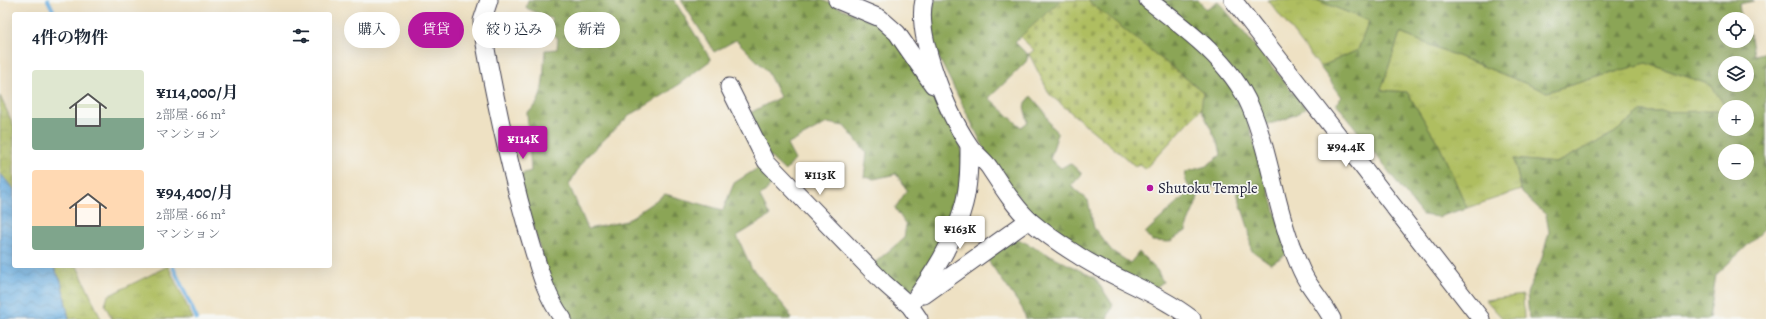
<!DOCTYPE html>
<html lang="ja">
<head>
<meta charset="utf-8">
<style>
  body { margin:0; font-family:Alegreya,"Noto Serif JP",serif; background:#f2f2f3; color:#1f2937; height:100vh; display:flex; flex-direction:column; font-size:15px; white-space:nowrap }
  * { box-sizing:border-box; margin:0 }
  p { font-size:13px; color:#747a83 }
  .icon { flex:none; width:22px; height:22px; fill:none; stroke:currentColor; stroke-width:2; stroke-linecap:round; stroke-linejoin:round }
  .map { position:relative; flex:1; overflow:hidden }
  .drawer { position:absolute; left:12px; top:12px; width:320px; height:256px; display:flex; flex-direction:column; background:#fff; border-radius:4px; box-shadow:0 4px 16px #0002 }
  .drawer>* { flex:none }
  .guide { position:absolute; left:344px; top:12px; width:380px; height:36px; display:flex; gap:8px }
  .tools { position:absolute; left:1718px; top:12px; display:grid; gap:8px }
  .tools a { display:grid; place-items:center; width:36px; height:36px; border-radius:50%; background:#fff; box-shadow:0 4px 16px #0002; font-size:20px }
  .price { position:absolute; translate:-50% -34px; padding:0 9px; border-radius:4px; background:#fff; color:#222; font-size:13px; line-height:26px; filter:drop-shadow(0 1px 2px #0008) }
  .price::after { content:''; position:absolute; left:50%; top:24px; width:12px; height:9px; margin-left:-6px; background:inherit; clip-path:polygon(0 0,100% 0,50% 100%) }
  .price.selected { background:#b5179e; color:#fff }
  ul { padding:0; list-style:none }
  li { display:flex; align-items:center; gap:12px; height:100px; padding:0 20px }
  li span { display:grid; place-items:center; flex:none; width:112px; height:80px; border-radius:4px; color:#555 }
  li>.icon { margin-inline-start:auto }
  span .icon { width:48px; height:48px; fill:#fffc; stroke-width:1 }
  li b { font-size:17px }
  h2 { display:flex; justify-content:space-between; align-items:center; height:48px; padding:0 20px; font-size:17px }
  .pill { padding:0 14px; border-radius:18px; background:#fff; box-shadow:0 4px 16px #0002; font-size:14px; line-height:36px }
  .pill.selected { background:#b5179e; color:#fff }
  .map>svg:first-child { display:block }
  .grass { fill:url(#grass-tufts); stroke:#68704e }
  .forest { fill:url(#forest-firs); stroke:#566448; fill-rule:evenodd }
  .wetland { fill:url(#wetland-marsh); stroke:#68704e }
  .cemetery { fill:url(#cemetery-stones); stroke:#68704e }
  .water { fill:url(#water-waves); stroke:#486a8f }
  .lines { fill:none; stroke-linecap:round; stroke-linejoin:round }
  .stream { stroke:#6eb1e3; stroke-width:4 }
  .minor-casing { stroke:#413f4f; stroke-width:19 }
  .minor { stroke:#fff; stroke-width:17 }
  .poi-dot { fill:#b5179e; stroke:#f6f6f2; stroke-width:1.5 }
  .labels { text-anchor:middle; stroke-width:3.5; stroke-linejoin:round; paint-order:stroke }
  .poi-label { font-size:15px; fill:#22223b; stroke:#f6f6f2; text-anchor:start }
</style>
</head>
<body>
<div class="map">
<svg width="1766" height="319" viewBox="0 0 1766 319">
  <defs>
    <pattern id="grass-tufts" width="24" height="20" patternUnits="userSpaceOnUse"><rect width="24" height="20" fill="#afbe60"/><path d="M3 7l-1-3M5 7V3M7 7l1-3M15 17l-1-3M17 17v-4M19 17l1-3" fill="none" stroke="#96a354"/></pattern>
    <pattern id="forest-firs" width="22" height="20" patternUnits="userSpaceOnUse"><rect width="22" height="20" fill="#8ba556"/><path d="M5 1l3.5 6h-7zM16 11l3.5 6h-7z" fill="#718648"/></pattern>
    <pattern id="wetland-marsh" width="20" height="14" patternUnits="userSpaceOnUse"><rect width="20" height="14" fill="#afbe60"/><path d="M1 5h8M5 5V1M11 12h8M15 12V8" fill="none" stroke="#96a354"/></pattern>
    <pattern id="cemetery-stones" width="16" height="16" patternUnits="userSpaceOnUse"><rect width="16" height="16" fill="#afbe60"/><path d="M2 7V4a2 2 0 0 1 4 0v3zM10 15v-3a2 2 0 0 1 4 0v3z" fill="#96a354"/></pattern>
    <pattern id="water-waves" width="16" height="10" patternUnits="userSpaceOnUse"><rect width="16" height="10" fill="#6eb1e3"/><path d="M0 5q4-4 8 0t8 0" fill="none" stroke="#5a90b9"/></pattern>
  </defs>
  <rect width="100%" height="100%" fill="#f6f6f2"/>
  <filter id="ink" filterUnits="userSpaceOnUse"><feTurbulence type="fractalNoise" baseFrequency=".025" numOctaves="2"/><feDisplacementMap in="SourceGraphic" scale="8" xChannelSelector="R" yChannelSelector="G"/><feConvolveMatrix kernelMatrix="1 2 1 2 8 2 1 2 1" color-interpolation-filters="sRGB"/></filter>
  <filter id="wash" filterUnits="userSpaceOnUse"><feTurbulence type="fractalNoise" baseFrequency=".012" numOctaves="4" result="noise"/><feDisplacementMap in="SourceGraphic" scale="16" xChannelSelector="R" yChannelSelector="G"/><feGaussianBlur stdDeviation="0.9" result="paint"/><feColorMatrix in="noise" values="0 0 0 0 0 0 0 0 0 0 0 0 0 0 0 0 0 1.4 0 .05"/><feComposite in="paint" operator="in"/></filter>
  <g filter="url(#wash)">
    <rect width="100%" height="100%" fill="#eee1c3"/>
    <!-- grass -->
    <g class="grass">
      <polygon points="1268,0 1317,0 1369,21 1358,50 1320,67"/>
      <polygon points="1400,33 1547,92 1646,63 1711,85 1726,107 1725,111 1641,112 1614,133 1556,163 1514,159 1521,190 1467,208 1439,145 1407,92 1381,90"/>
      <polygon points="168,266 193,319 112,319 105,305 108,296"/>
      <polygon points="1523,295 1524,319 1503,319 1486,300"/>
    </g>
    <!-- forest -->
    <g class="forest">
      <path d="M 528,0 L 674,0 L 711,60 L 667,93 L 629,116 L 584,159 L 569,185 L 588,229 L 626,221 L 665,194 L 723,210 L 734,183 L 761,166 L 775,181 L 760,197 L 770,216 L 737,236 L 751,267 L 789,312 L 791,319 L 573,319 L 564,314 L 551,285 L 517,175 L 531,171 L 527,112 C 546,105 543,68 545,50 L 557,49 L 558,38 L 552,34 L 552,19 L 526,8 Z"/>
      <polygon points="681,0 822,0 874,22 898,41 938,101 960,144 965,161 961,203 923,282 910,290 903,291 872,265 904,238 906,225 895,208 907,190 896,174 874,179 864,177 867,153 844,126 827,123 787,145 795,160 785,171 770,157 748,114 780,97 767,71 736,40 714,52"/>
      <polygon points="935,0 1061,0 1015,42 1026,53 1029,54 1026,62 989,98 1021,127 1028,122 1024,107 1031,96 1044,111 1051,126 1058,133 1050,159 1061,168 1070,163 1082,174 1071,186 1088,200 1094,228 1112,251 1130,263 1139,252 1157,270 1163,282 1154,289 1079,250 1034,217 990,160 933,46 929,19"/>
      <path d="M 1087,0 L 1138,0 L 1182,33 L 1211,59 L 1243,106 L 1288,253 L 1271,264 L 1251,250 L 1249,230 L 1236,190 L 1213,186 L 1199,189 C 1198,207 1188,216 1186,231 L 1169,242 L 1152,241 L 1145,233 L 1191,190 L 1185,180 L 1186,172 L 1206,166 L 1221,155 L 1219,145 L 1201,109 L 1203,92 Z"/>
      <path d="M 1159,0 L 1198,0 L 1206,9 L 1218,1 L 1306,108 C 1293,117 1278,123 1262,125 Z"/>
      <path d="M 1317,0 L 1753,0 L 1754,1 L 1739,4 L 1741,19 L 1725,19 L 1725,41 L 1747,41 L 1747,33 L 1750,33 L 1754,55 L 1766,52 L 1766,228 L 1716,275 L 1709,319 L 1529,319 L 1527,293 L 1542,258 L 1549,232 L 1546,215 L 1522,193 L 1514,159 L 1556,163 L 1614,133 L 1641,112 L 1725,111 L 1725,129 L 1747,129 L 1747,107 L 1726,107 L 1711,85 L 1646,63 L 1547,92 L 1400,33 L 1381,90 L 1407,92 L 1439,145 L 1467,208 L 1438,217 L 1422,215 L 1336,103 L 1342,97 L 1320,67 L 1358,50 L 1369,21 ZM 1725,63 L 1747,63 L 1747,85 L 1725,85 ZM 1725,151 L 1747,151 L 1747,173 L 1725,173 Z"/>
      <polygon points="1016,238 1095,278 1113,305 1107,319 1026,319 1022,308 987,259"/>
    </g>
    <!-- wetland -->
    <g class="wetland">
      <polygon points="0,96 14,126 14,190 0,173"/>
      <polygon points="53,266 77,266 101,319 69,319 61,281"/>
    </g>
    <!-- cemetery -->
    <polygon class="cemetery" points="1061,0 1087,0 1203,92 1201,109 1145,169 1139,164 1135,166 1050,95 1029,54 1034,50 1020,37"/>
    <!-- water -->
    <polygon class="water" points="0,173 14,190 14,266 53,266 61,281 69,319 0,319"/>
    <g class="lines">
      <!-- stream -->
      <g class="stream">
        <polyline points="48,0 55,14"/>
        <polyline points="173,267 197,319"/>
      </g>
    </g>
  </g>
  <g filter="url(#ink)">
    <g class="lines">
      <!-- minor casing -->
      <g class="minor-casing">
        <g id="minor">
          <path d="M 489,0 L 482,21 L 483,33 C 495,100 509,166 528,232 C 537,261 544,294 563,319"/>
          <polyline points="837,0 880,18 897,33 933,85"/>
          <path d="M 924,0 C 915,37 948,114 969,145 C 974,153 983,159 989,167 C 1001,185 1013,205 1029,220 C 1043,232 1060,244 1076,254 C 1113,279 1156,291 1192,319"/>
          <path d="M 1148,0 C 1186,29 1230,61 1250,106 C 1269,150 1274,199 1291,245 C 1296,257 1300,270 1307,281 C 1315,294 1325,305 1332,319"/>
          <polyline points="1233,0 1481,319"/>
          <polyline points="729,87 766,161 883,282 910,306 919,319"/>
          <polyline points="924,295 1029,220"/>
          <path d="M 910,306 C 933,274 954,243 964,204 C 969,185 969,165 969,146"/>
        </g>
      </g>
      <!-- minor -->
      <use href="#minor" class="minor"/>
    </g>
  </g>
  <!-- markers -->
  <circle class="poi-dot" cx="1150" cy="188" r="4"/>
  <g class="labels">
    <!-- poi labels -->
    <g class="poi-label">
      <text x="1158" y="193">Shutoku Temple</text>
    </g>
  </g>
</svg>
<div class="tools">
<a><svg class="icon" aria-label="locate" viewBox="0 0 24 24"><circle cx="12" cy="12" r="6"/><path d="M12 2v4M12 18v4M2 12h4M18 12h4"/></svg></a>
<a><svg class="icon" aria-label="layers" viewBox="0 0 24 24"><path d="M12 4l9 5-9 5-9-5zM3 14l9 5 9-5"/></svg></a>
<a>+</a>
<a>−</a>
</div>
<b class="price selected" style="left:523px;top:160px">¥114K</b>
<b class="price" style="left:1346px;top:168px">¥94.4K</b>
<b class="price" style="left:820px;top:196px">¥113K</b>
<b class="price" style="left:960px;top:250px">¥163K</b>
<div class="guide">
<a class="pill">購入</a>
<a class="pill selected">賃貸</a>
<a class="pill">絞り込み</a>
<a class="pill">新着</a>
</div>
<section class="drawer">
<h2>4件の物件<svg class="icon" aria-label="filters" viewBox="0 0 24 24"><path d="M4 7h16M4 17h16"/><circle cx="9" cy="7" r="2"/><circle cx="15" cy="17" r="2"/></svg></h2>
<ul>
<li><span style="background:linear-gradient(#dfe7d0 60%,#7fa58c 0)"><svg class="icon" aria-label="home" viewBox="0 0 24 24"><path d="M3 11l9-7 9 7M6 9v11h12V9"/></svg></span><div><b>¥114,000/月</b><p>2部屋 · 66 m²</p><p>マンション</p></div></li>
<li><span style="background:linear-gradient(#ffd9b3 70%,#7fa58c 0)"><svg class="icon" aria-label="home" viewBox="0 0 24 24"><path d="M3 11l9-7 9 7M6 9v11h12V9"/></svg></span><div><b>¥94,400/月</b><p>2部屋 · 66 m²</p><p>マンション</p></div></li>
</ul>
</section>
</div>
</body>
</html>
